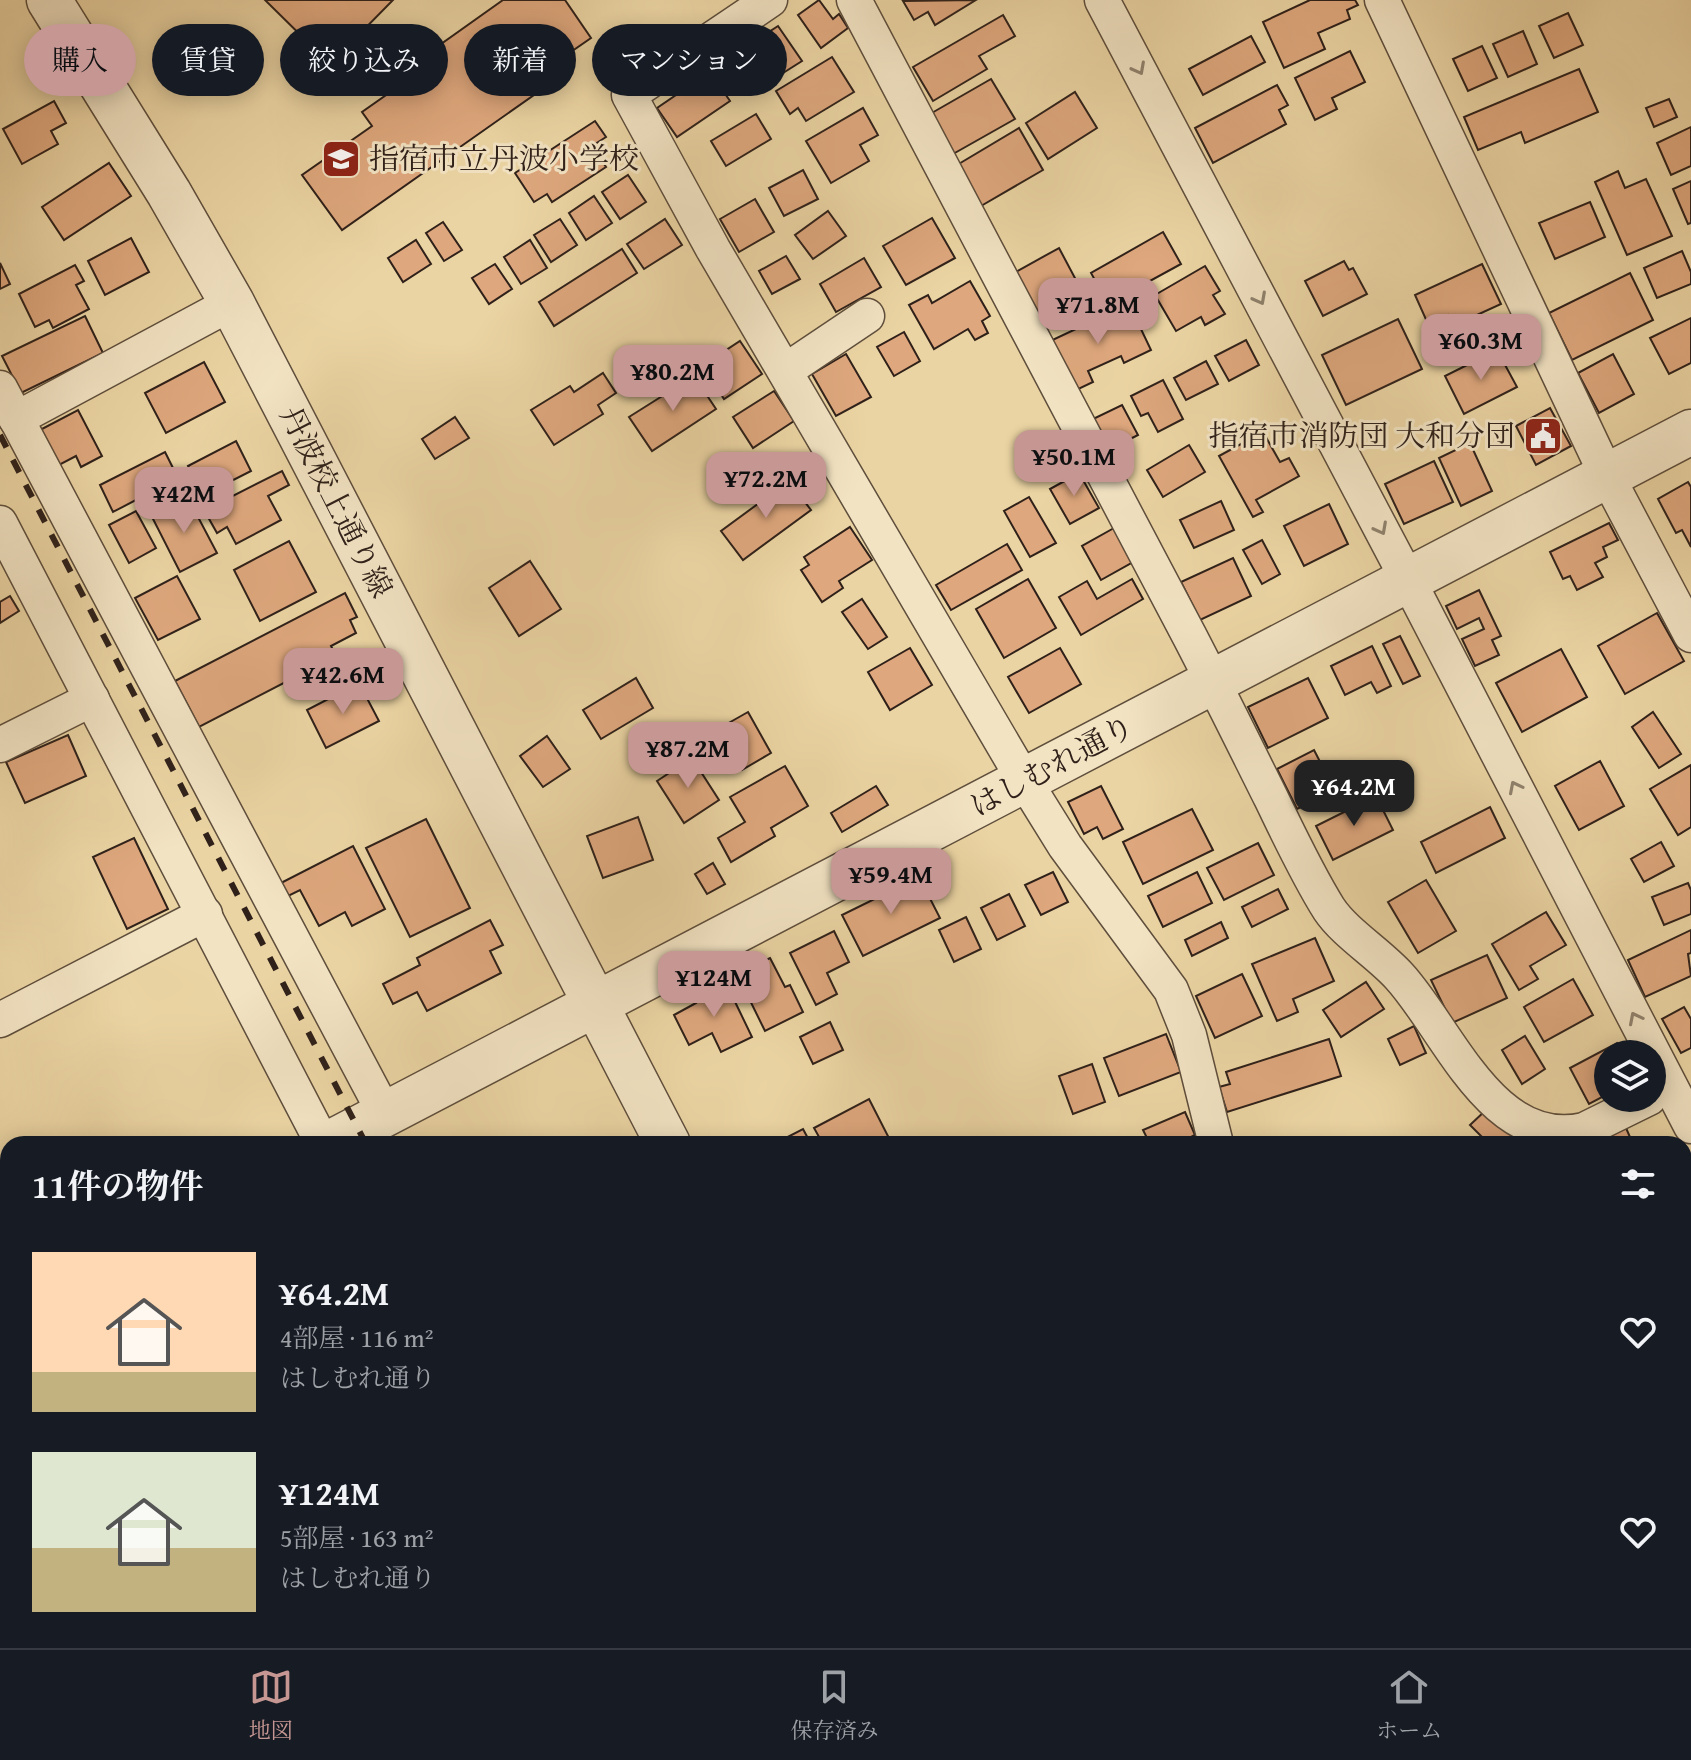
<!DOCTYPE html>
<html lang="ja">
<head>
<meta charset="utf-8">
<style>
  body { margin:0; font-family:"Gentium Book Plus","Noto Serif JP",serif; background:#242831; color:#f1f3f6; height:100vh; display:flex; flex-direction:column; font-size:30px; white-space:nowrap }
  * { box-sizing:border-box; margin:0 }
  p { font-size:26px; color:#9ea1a6 }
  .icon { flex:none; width:44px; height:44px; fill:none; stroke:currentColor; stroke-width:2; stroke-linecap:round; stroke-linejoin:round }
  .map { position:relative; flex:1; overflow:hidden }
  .details { position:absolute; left:0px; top:1136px; width:1692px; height:512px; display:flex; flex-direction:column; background:#171b24; border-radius:24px 24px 0 0; box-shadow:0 4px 20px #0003 }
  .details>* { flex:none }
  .banner { position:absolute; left:24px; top:24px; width:800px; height:72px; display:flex; gap:16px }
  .fabs { position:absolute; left:1594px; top:1040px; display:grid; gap:16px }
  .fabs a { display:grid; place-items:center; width:72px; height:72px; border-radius:50%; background:#171b24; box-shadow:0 4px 20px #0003; font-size:40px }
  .price { position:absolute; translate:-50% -68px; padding:0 18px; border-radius:16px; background:#c59692; color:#111; font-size:26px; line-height:52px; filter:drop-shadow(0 2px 4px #0008) }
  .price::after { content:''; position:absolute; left:50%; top:48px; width:24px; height:18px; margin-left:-12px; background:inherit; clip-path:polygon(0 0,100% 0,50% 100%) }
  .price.current { background:#222; color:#fff }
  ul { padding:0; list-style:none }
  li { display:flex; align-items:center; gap:24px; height:200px; padding:0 32px }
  li span { display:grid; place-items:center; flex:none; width:224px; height:160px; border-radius:0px; color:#555 }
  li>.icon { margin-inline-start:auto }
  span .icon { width:96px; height:96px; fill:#fffc; stroke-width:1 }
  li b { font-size:34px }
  h2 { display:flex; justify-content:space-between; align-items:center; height:96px; padding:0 32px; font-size:34px }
  .chip { padding:0 28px; border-radius:36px; background:#171b24; box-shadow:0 4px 20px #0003; font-size:28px; line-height:72px }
  .chip.current { background:#c59692; color:#111 }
  .menu { display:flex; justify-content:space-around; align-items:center; height:112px; border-top:2px solid #363941; background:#171b24; font-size:22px; color:#9ea1a6 }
  .menu a { display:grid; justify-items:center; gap:4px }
  .menu .current { color:#c59692 }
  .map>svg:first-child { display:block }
  .building { fill:#dea77d; stroke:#2f211a; stroke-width:2 }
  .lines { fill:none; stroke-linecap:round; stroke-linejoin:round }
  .minor-casing { stroke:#5e4e3c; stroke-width:37 }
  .tertiary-casing { stroke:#5e4e3c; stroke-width:47 }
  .minor { stroke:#f2e3c3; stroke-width:34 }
  .tertiary { stroke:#f2e3c3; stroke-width:44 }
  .rail { stroke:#2f211a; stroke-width:6; stroke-dasharray:14 14; stroke-linecap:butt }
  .oneway { stroke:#90826e }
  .labels { text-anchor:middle; stroke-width:6; stroke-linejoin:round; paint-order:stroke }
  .poi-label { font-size:30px; fill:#2f211a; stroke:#f2e3c3; text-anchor:start }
  .street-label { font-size:30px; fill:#2f211a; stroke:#f2e3c3 }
</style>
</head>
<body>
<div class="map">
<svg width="1691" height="1648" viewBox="0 0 1691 1648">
  <rect width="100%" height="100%" fill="#ebd4a3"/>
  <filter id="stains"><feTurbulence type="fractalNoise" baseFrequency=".0025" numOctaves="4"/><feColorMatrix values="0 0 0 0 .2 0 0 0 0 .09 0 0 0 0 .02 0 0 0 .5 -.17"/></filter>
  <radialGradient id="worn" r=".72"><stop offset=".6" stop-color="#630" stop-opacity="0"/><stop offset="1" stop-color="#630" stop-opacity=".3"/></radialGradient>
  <!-- building -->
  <g class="building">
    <polygon points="265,0 393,0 330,64"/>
    <polygon points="503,0 565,0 591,38 552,65 561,76 342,230 302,175 372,126 362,112 426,67 420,59"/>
    <polygon points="819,0 833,19 839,14 848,28 821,48 798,15"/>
    <polygon points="976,0 935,25 928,12 914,20 903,1"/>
    <polygon points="1310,0 1355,0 1358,5 1347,10 1350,19 1318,33 1325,49 1284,68 1263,22"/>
    <polygon points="1568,13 1583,45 1554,58 1539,26"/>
    <polygon points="1003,15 1015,36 979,56 987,69 933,101 913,67"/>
    <polygon points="778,26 802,61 772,80 749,45"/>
    <polygon points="1523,31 1537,64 1508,77 1493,44"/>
    <polygon points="1251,36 1265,62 1203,95 1189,69"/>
    <polygon points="1482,46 1497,78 1468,91 1453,59"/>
    <polygon points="1350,51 1365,82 1332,98 1337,109 1315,120 1295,78"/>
    <polygon points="832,57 854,92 806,121 798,108 790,114 776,91"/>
    <polygon points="1579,69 1598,112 1525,143 1521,132 1478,150 1464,117"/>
    <polygon points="710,72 730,101 677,137 657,108"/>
    <polygon points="991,79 1015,119 953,154 930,114"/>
    <polygon points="1277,85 1288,105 1279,110 1286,124 1213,163 1195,128"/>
    <polygon points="1075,92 1097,128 1048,159 1026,123"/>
    <polygon points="1669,99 1677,117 1654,127 1646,108"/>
    <polygon points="54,101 66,123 51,131 58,144 22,164 3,129"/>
    <polygon points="863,108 878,135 860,145 869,161 831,183 806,141"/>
    <polygon points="756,114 771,139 726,166 711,141"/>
    <polygon points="595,121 606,137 592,146 606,167 552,202 547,194 534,202 515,173"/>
    <polygon points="1691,127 1691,166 1671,175 1657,143"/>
    <polygon points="1019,128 1043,170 981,206 957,165"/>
    <polygon points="109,163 131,196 64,240 42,207"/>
    <polygon points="803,170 818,199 784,216 769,188"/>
    <polygon points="1618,171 1625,188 1646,179 1672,236 1627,255 1595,182"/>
    <polygon points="628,175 646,202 620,219 602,192"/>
    <polygon points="1691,181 1691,223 1688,224 1673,189"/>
    <polygon points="594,196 612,223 586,240 569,213"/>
    <polygon points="755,199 774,232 739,252 720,219"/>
    <polygon points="1590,202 1605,237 1555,259 1539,223"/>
    <polygon points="828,211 846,236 813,259 795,235"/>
    <polygon points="932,218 955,258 906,285 883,246"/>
    <polygon points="560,219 577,245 551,262 534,235"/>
    <polygon points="665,219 682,245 644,269 627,244"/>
    <polygon points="443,222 462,250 444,261 426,233"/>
    <polygon points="1163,232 1181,264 1108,304 1091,273"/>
    <polygon points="131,238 149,272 105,295 88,261"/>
    <polygon points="416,240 431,264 403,282 388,258"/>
    <polygon points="530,240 547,268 521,284 504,257"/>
    <polygon points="1059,248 1084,295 1037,321 1012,274"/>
    <polygon points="622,249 637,273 554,326 539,302"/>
    <polygon points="1682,251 1691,272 1691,284 1657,298 1644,268"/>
    <polygon points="786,256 800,279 772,294 759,271"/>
    <polygon points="864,258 881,287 836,312 820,284"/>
    <polygon points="1344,261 1349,270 1353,268 1367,294 1323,316 1305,281"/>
    <polygon points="0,263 10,284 0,289"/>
    <polygon points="495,264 512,289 489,304 472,278"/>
    <polygon points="1482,264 1501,304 1453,326 1448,315 1428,324 1415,295"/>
    <polygon points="75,265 84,281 76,285 89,309 53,328 49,320 35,327 19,294"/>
    <polygon points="1205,266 1220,291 1213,295 1225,314 1205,325 1201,317 1176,331 1155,295"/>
    <polygon points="1630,273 1653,320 1572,360 1549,313"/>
    <polygon points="970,281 990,316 982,321 988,333 975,340 968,329 934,349 909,305 928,295 932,303"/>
    <polygon points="1129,304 1151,350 1124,363 1121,356 1088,371 1093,382 1070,393 1046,343"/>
    <polygon points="85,316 103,353 21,393 2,356"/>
    <polygon points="1691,318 1691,363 1669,374 1650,338"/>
    <polygon points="1398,319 1422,369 1346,405 1322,355"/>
    <polygon points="904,332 920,361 894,376 877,347"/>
    <polygon points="1246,340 1259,365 1229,381 1215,356"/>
    <polygon points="740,341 762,374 724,399 702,366"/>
    <polygon points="1497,350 1517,387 1464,414 1445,376"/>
    <polygon points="846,354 871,397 836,416 812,374"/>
    <polygon points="1613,354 1634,394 1599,413 1578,373"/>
    <polygon points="1206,361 1218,384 1186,400 1174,378"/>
    <polygon points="204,362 225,402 166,433 145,393"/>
    <polygon points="603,373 616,393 598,405 603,414 554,445 531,410 570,386 574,392"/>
    <polygon points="694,376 716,409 652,451 629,417"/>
    <polygon points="1163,380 1183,419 1158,432 1148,413 1141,416 1131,396"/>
    <polygon points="774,391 794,421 753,448 733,417"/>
    <polygon points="1122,405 1138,435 1107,451 1091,420"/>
    <polygon points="1550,408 1571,446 1536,465 1516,426"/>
    <polygon points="78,410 102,456 81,467 76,456 59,465 40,430"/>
    <polygon points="455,417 469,438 435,459 422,439"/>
    <polygon points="1263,432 1280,462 1289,458 1299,476 1256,500 1263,512 1253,517 1219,456"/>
    <polygon points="236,441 251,471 204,495 188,466"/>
    <polygon points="1470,443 1492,491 1461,506 1439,458"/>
    <polygon points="1189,445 1205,472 1163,497 1147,470"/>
    <polygon points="165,452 178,478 113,512 100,485"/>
    <polygon points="1434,461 1453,502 1404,524 1385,484"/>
    <polygon points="282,471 289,485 268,496 281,520 236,544 227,527 217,533 208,517 218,511 215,505"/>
    <polygon points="1079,473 1099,508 1070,524 1050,489"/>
    <polygon points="789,481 811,510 743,560 721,531"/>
    <polygon points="1688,482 1691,487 1691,547 1682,530 1676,533 1658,499"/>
    <polygon points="1029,497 1056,543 1030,557 1004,511"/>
    <polygon points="188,498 217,553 180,572 152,517"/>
    <polygon points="1221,501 1234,530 1194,548 1180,520"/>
    <polygon points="1329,504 1348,544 1304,566 1284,526"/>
    <polygon points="136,511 156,548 129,563 109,525"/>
    <polygon points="1609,523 1618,540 1603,547 1607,557 1595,563 1603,577 1577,590 1570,576 1563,579 1550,552"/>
    <polygon points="850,527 872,560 839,581 843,588 822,602 801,570 809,565 804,557"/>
    <polygon points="1114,528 1133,562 1101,580 1082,546"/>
    <polygon points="1262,540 1280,574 1262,584 1243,550"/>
    <polygon points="289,541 316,592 260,621 234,570"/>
    <polygon points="1007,544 1022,570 951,610 936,585"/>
    <polygon points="1233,558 1251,596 1200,620 1181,582"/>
    <polygon points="530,561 561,609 519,636 489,588"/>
    <polygon points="177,576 200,619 158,640 135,598"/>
    <polygon points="1028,579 1056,628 1004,658 976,609"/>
    <polygon points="1132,579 1143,599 1081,635 1059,597 1087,581 1097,599"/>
    <polygon points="1479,590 1501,636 1492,640 1499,655 1475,666 1462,639 1484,629 1479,618 1457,629 1446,606"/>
    <polygon points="345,593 357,617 350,620 356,633 331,646 336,656 199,727 175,681"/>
    <polygon points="10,596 19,611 0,623 0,602"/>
    <polygon points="862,599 887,637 868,649 842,612"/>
    <polygon points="1657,613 1684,661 1625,694 1598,646"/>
    <polygon points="1400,636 1420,676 1403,684 1383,644"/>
    <polygon points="1372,646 1391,686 1377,693 1371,682 1345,695 1331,666"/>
    <polygon points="910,648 932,685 890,710 868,672"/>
    <polygon points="1060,648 1081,684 1029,713 1008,677"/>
    <polygon points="1561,649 1587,697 1522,732 1496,683"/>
    <polygon points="636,678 653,708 601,739 583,710"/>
    <polygon points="1308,678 1328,718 1268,748 1248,707"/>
    <polygon points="359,683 379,721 326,748 307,710"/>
    <polygon points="748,712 771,753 742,770 718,729"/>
    <polygon points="1653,712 1681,754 1659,768 1632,727"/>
    <polygon points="68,735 86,776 25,803 6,762"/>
    <polygon points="547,736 570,769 543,787 520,756"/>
    <polygon points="1314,750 1335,791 1297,809 1277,769"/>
    <polygon points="692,758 719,800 684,823 657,781"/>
    <polygon points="1600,761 1624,806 1579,830 1555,786"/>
    <polygon points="1691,765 1691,827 1678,835 1650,789"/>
    <polygon points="785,766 808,806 771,828 775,836 731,862 718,838 745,822 730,797"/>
    <polygon points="876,786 888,805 842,832 831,813"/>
    <polygon points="1101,786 1123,829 1103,839 1097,827 1084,834 1068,802"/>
    <polygon points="1376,796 1393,830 1333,860 1316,826"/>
    <polygon points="1490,807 1505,838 1436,873 1421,842"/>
    <polygon points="1192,809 1213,850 1143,884 1123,842"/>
    <polygon points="638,817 653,860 603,878 587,836"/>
    <polygon points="426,819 470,908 410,937 366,848"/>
    <polygon points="134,838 168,909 127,929 93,857"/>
    <polygon points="1661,842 1674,866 1644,882 1631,859"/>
    <polygon points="1258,843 1274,875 1224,900 1207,868"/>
    <polygon points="353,846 385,909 352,926 345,912 319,926 300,890 284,898 277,885"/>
    <polygon points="713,863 725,884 707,894 695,874"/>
    <polygon points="1053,872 1068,902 1041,915 1025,885"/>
    <polygon points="1197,872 1212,903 1163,927 1148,896"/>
    <polygon points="919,877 940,918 863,956 842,915"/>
    <polygon points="1426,880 1456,931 1418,953 1388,902"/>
    <polygon points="1688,883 1691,890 1691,914 1664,925 1652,897"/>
    <polygon points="1278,889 1288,909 1252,927 1242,907"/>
    <polygon points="1009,894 1025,926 997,940 981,908"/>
    <polygon points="1546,912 1566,945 1530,966 1538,979 1519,990 1492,944"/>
    <polygon points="966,917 981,949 954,962 939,930"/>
    <polygon points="490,920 503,945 490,951 501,973 427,1011 417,992 393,1004 383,984 420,965 417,958"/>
    <polygon points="1221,922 1228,938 1192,956 1185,940"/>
    <polygon points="1691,930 1691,953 1688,954 1691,976 1645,997 1628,960"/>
    <polygon points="834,931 849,962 827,973 837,994 816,1005 790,953"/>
    <polygon points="1315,938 1334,981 1293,999 1298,1012 1277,1021 1252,964"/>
    <polygon points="1487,955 1507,998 1452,1023 1431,980"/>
    <polygon points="770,958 785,987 790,985 803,1012 765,1031 737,974"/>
    <polygon points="1242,974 1262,1016 1215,1038 1196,996"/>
    <polygon points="1573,979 1593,1015 1544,1042 1524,1007"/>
    <polygon points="725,981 752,1037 721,1052 712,1033 689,1045 674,1015 696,1003 693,997"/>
    <polygon points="1366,982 1384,1009 1341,1037 1323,1010"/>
    <polygon points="1684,1007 1691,1019 1691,1048 1681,1053 1662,1019"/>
    <polygon points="830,1022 843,1050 813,1064 800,1037"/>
    <polygon points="1414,1026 1426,1053 1400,1065 1388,1039"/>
    <polygon points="1166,1034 1181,1072 1119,1096 1104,1058"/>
    <polygon points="1525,1036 1545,1069 1522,1084 1502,1050"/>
    <polygon points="1329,1039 1341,1076 1227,1112 1219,1087 1230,1084 1226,1072"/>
    <polygon points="1617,1043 1623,1054 1608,1054 1608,1094 1589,1104 1570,1068"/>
    <polygon points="1092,1064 1105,1102 1073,1114 1059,1076"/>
    <polygon points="869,1099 892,1144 823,1144 814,1128"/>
    <polygon points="1486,1110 1513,1137 1505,1144 1489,1144 1470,1125"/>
    <polygon points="1185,1112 1195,1135 1183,1141 1184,1144 1150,1144 1143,1130"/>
    <polygon points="1626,1128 1633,1144 1593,1144"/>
    <polygon points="803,1129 811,1144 774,1144"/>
    <polygon points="1684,1238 1691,1252 1691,1267 1684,1270"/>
    <polygon points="1684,1449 1691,1462 1691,1496 1684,1499"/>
    <polygon points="966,1640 1025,1640 1028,1646 1024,1648 970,1648"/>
    <polygon points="1275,1640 1298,1640 1302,1648 1264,1648 1263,1645"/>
    <polygon points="1380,1640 1406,1640 1410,1648 1362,1648"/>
    <polygon points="1602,1640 1683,1640 1683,1641 1659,1648 1604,1648"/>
  </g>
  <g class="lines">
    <!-- minor casing -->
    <g class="minor-casing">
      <g id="minor">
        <polyline points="770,0 629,95 713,249 1024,780 1065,846 1171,990 1189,1035 1216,1144"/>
        <path d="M 854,0 C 966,212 1078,425 1190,637 C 1218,691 1244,744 1271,798 C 1289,835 1307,874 1329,909 C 1345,933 1378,953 1399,976 C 1448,1029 1492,1151 1584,1130 L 1649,1098"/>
        <polyline points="1102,0 1408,580 1691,1126"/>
        <polyline points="1382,0 1607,476 1691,635"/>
        <polyline points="785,371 867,316"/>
        <polyline points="0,388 385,1114"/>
        <polyline points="16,419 232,303"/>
        <polyline points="0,523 323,1144"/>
        <polyline points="0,745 92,699"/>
        <polyline points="0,1020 205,914"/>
        <polyline points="1421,1640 1426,1648"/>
        <polyline points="95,1648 111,1640"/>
        <polyline points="292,1648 307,1640"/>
      </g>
    </g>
    <!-- tertiary casing -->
    <g class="tertiary-casing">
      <g id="tertiary">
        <polyline points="49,0 169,193 232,303 668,1144"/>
        <polyline points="328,1144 1691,432"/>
        <polyline points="0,1315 8,1311"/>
        <polyline points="923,1640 928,1648"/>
      </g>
    </g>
    <!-- minor -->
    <use href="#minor" class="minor"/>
    <!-- tertiary -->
    <use href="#tertiary" class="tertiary"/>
    <!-- rail -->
    <g class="rail">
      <polyline points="0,435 366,1144"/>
      <polyline points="629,1640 633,1648"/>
    </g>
  </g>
  <!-- one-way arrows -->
  <defs><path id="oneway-chevron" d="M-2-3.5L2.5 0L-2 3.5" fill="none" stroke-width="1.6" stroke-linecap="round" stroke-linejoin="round" transform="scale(2)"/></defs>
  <g class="oneway">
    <use href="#oneway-chevron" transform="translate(1139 69) rotate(62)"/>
    <use href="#oneway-chevron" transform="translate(1260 299) rotate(62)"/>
    <use href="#oneway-chevron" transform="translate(1381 529) rotate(62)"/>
    <use href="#oneway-chevron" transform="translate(1515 787) rotate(-117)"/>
    <use href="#oneway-chevron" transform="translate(1635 1018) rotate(-117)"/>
  </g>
  <!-- icons -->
  <defs>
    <g id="school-square" transform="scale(2)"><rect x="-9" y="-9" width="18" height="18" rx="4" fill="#8f2418" stroke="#f2e3c3"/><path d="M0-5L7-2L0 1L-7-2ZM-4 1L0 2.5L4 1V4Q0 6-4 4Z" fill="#fff"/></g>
    <g id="civic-square" transform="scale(2)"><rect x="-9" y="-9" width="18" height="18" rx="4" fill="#8f2418" stroke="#f2e3c3"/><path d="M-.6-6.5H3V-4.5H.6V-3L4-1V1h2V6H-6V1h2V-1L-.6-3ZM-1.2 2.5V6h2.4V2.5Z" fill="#fff"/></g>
  </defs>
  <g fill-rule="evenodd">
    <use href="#school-square" x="341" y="159"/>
    <use href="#civic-square" x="1543" y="436"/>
  </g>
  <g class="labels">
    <!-- poi labels -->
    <g class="poi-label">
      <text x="369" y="169">指宿市立丹波小学校</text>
      <text x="1515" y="446" text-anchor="end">指宿市消防団 大和分団</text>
    </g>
    <!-- street labels -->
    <g class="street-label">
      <text transform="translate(336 502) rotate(63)" y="10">丹波校上通り線</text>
      <text transform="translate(1052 766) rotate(-28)" y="10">はしむれ通り</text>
    </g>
  </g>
  <rect width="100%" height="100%" filter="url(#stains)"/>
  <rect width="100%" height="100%" fill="url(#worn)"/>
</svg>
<div class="fabs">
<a><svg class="icon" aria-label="layers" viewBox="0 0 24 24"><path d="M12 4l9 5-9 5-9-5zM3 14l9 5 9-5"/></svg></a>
</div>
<b class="price" style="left:1098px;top:346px">¥71.8M</b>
<b class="price" style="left:1481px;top:382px">¥60.3M</b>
<b class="price" style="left:673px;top:413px">¥80.2M</b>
<b class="price" style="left:1074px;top:498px">¥50.1M</b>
<b class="price" style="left:766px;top:520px">¥72.2M</b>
<b class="price" style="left:184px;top:535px">¥42M</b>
<b class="price" style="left:343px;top:716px">¥42.6M</b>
<b class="price" style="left:688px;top:790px">¥87.2M</b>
<b class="price current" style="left:1354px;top:828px">¥64.2M</b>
<b class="price" style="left:891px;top:916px">¥59.4M</b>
<b class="price" style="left:714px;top:1019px">¥124M</b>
<div class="banner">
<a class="chip current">購入</a>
<a class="chip">賃貸</a>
<a class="chip">絞り込み</a>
<a class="chip">新着</a>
<a class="chip">マンション</a>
</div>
<section class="details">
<h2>11件の物件<svg class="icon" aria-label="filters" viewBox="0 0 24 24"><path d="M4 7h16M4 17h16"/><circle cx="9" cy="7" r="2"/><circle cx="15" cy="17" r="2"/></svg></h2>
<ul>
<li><span style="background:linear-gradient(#ffd9b3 75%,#c2b280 0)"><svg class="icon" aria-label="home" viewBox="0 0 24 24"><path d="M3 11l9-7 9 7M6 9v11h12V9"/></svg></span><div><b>¥64.2M</b><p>4部屋 · 116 m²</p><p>はしむれ通り</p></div><svg class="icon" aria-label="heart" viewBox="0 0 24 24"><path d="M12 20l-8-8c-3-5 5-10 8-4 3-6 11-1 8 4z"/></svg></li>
<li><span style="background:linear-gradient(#dfe7d0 60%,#c2b280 0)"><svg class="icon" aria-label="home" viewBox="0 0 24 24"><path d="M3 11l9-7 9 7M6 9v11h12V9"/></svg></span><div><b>¥124M</b><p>5部屋 · 163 m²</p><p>はしむれ通り</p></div><svg class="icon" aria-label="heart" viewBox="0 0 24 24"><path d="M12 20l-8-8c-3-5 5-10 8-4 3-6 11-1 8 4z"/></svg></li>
</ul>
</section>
</div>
<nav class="menu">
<a class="current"><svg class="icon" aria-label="map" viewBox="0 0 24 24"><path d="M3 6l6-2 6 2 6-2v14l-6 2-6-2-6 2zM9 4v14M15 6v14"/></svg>地図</a>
<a><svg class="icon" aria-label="saved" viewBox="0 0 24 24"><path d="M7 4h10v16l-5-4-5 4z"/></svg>保存済み</a>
<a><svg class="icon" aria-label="home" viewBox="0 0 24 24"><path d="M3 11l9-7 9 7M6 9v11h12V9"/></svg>ホーム</a>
</nav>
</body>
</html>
